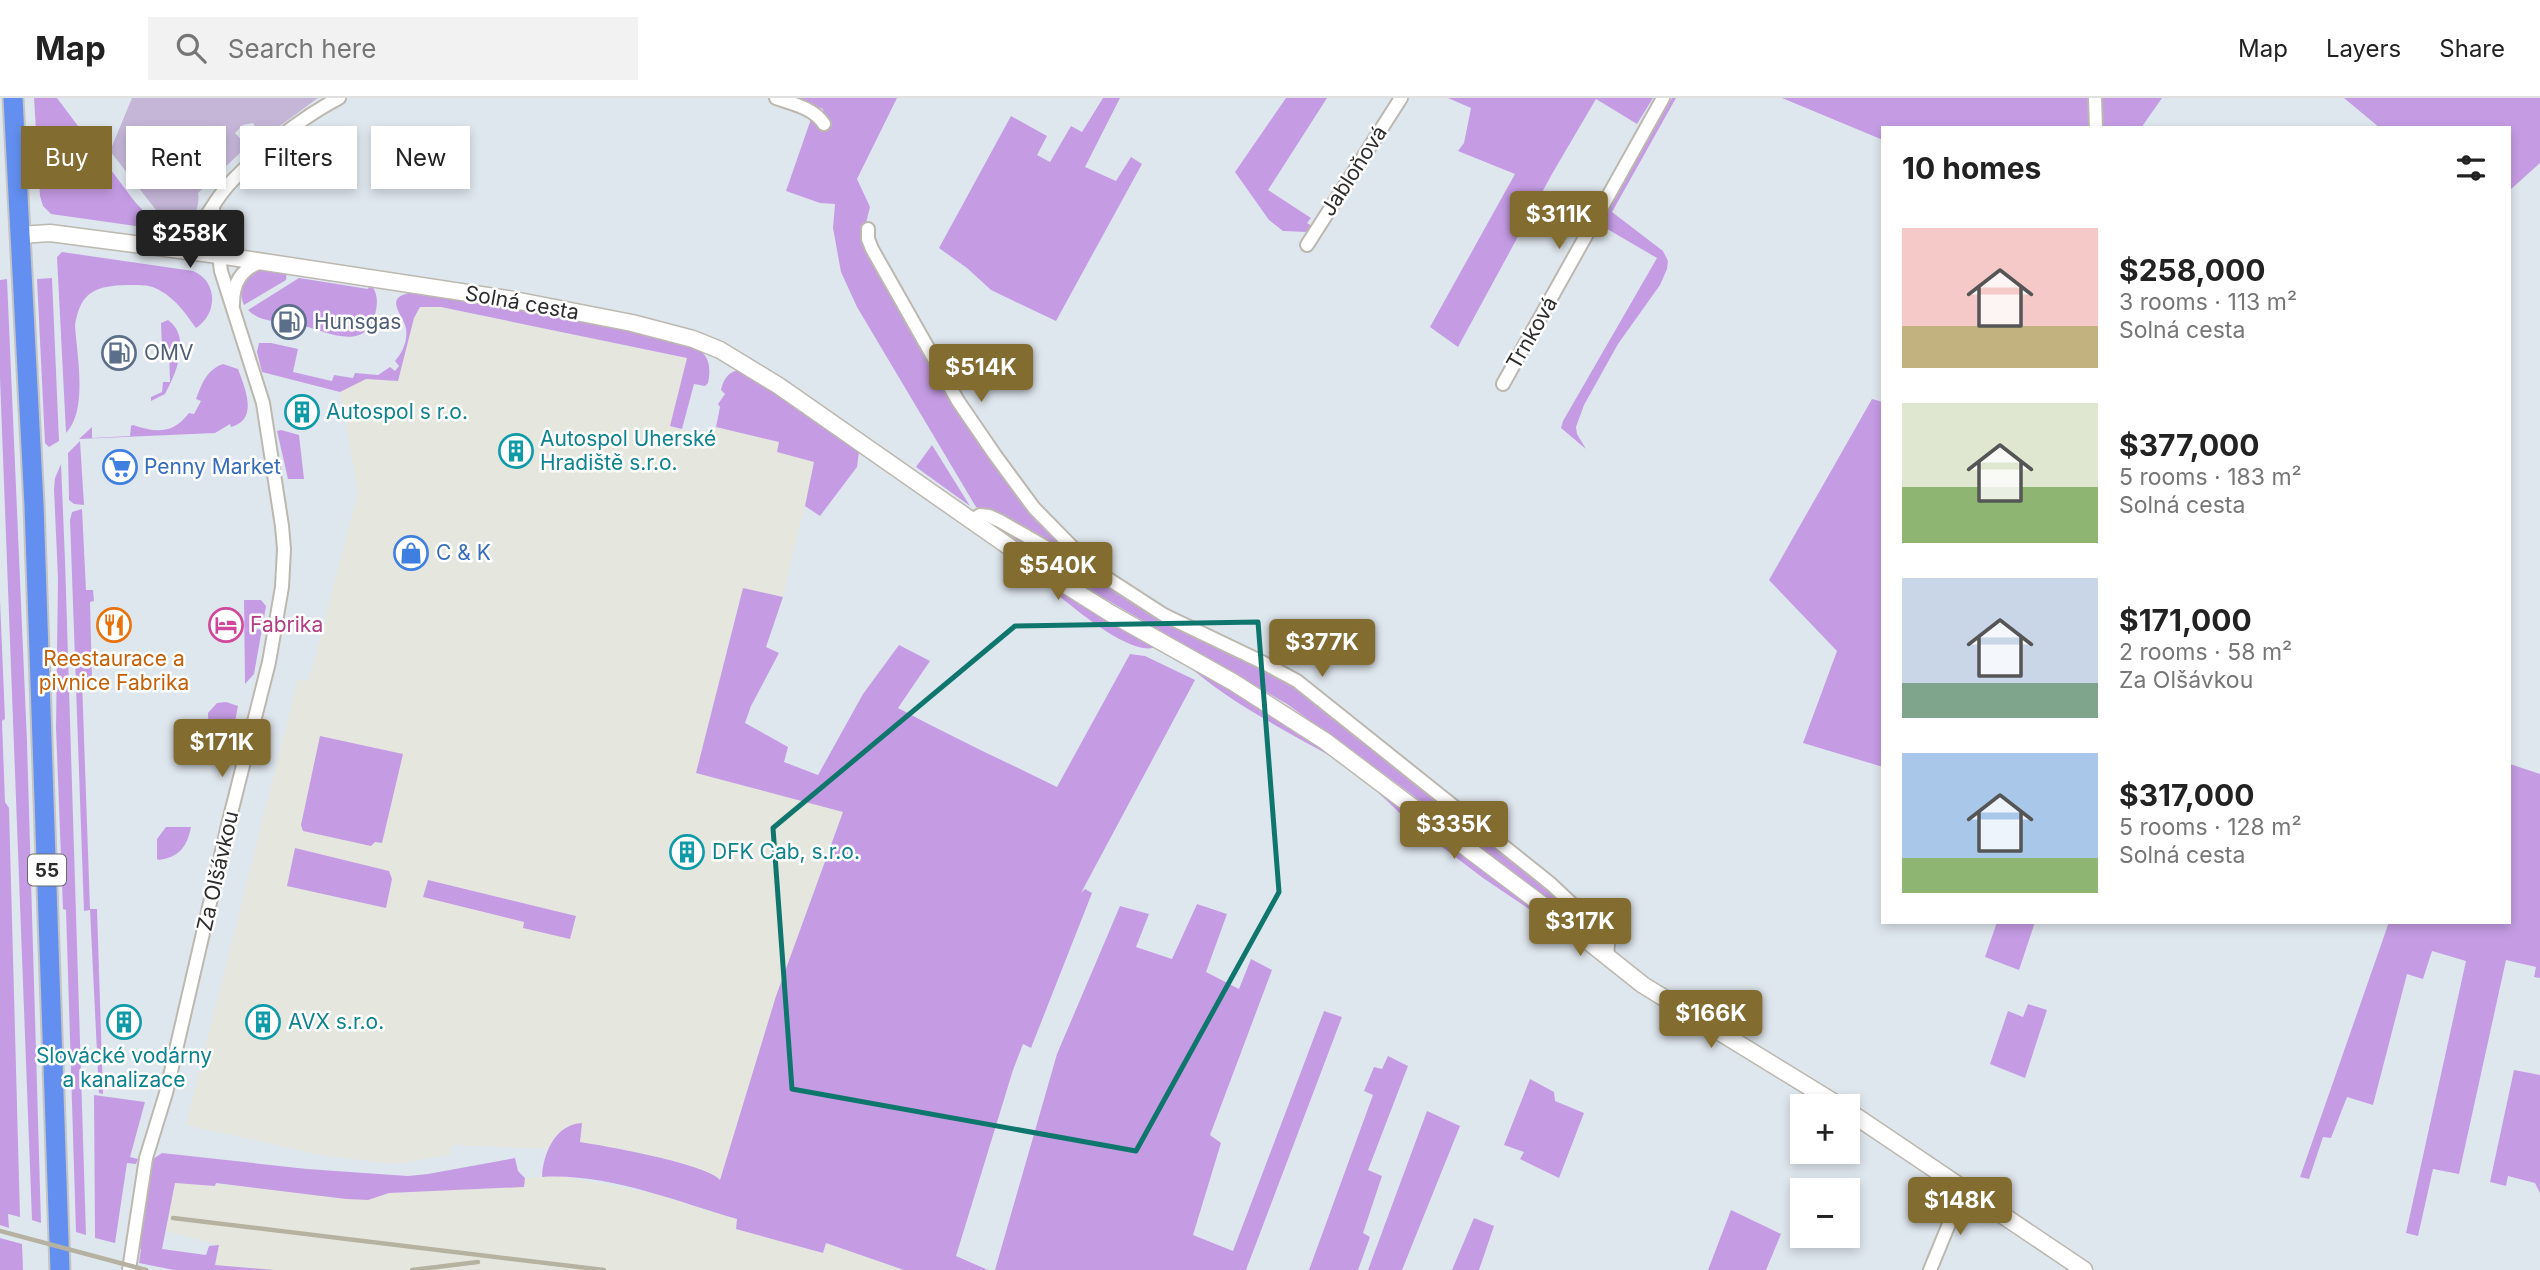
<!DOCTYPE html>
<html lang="en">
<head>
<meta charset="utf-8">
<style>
  body { margin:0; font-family:Inter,sans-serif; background:#f2f2f2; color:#222; height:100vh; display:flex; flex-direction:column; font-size:26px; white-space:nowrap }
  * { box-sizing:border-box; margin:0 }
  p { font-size:23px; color:#767676 }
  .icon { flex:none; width:38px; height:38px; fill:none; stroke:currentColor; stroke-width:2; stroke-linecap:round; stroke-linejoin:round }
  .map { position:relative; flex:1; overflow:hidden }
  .panel { position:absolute; left:1881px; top:28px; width:630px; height:798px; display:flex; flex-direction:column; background:#fff; border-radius:0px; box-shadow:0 4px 10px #0003 }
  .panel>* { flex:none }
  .top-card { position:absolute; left:21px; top:28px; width:665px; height:63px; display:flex; gap:14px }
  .buttons { position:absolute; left:1790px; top:996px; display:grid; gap:14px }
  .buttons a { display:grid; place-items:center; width:70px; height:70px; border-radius:0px; background:#fff; box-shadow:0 4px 10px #0003; font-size:35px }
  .price { position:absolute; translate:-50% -60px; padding:0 16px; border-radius:7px; background:#836c30; color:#fff; font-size:23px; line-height:46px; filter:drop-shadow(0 2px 4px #0008) }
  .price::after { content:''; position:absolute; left:50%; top:42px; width:21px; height:16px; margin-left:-10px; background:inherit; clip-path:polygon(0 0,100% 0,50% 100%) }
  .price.active { background:#222; color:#fff }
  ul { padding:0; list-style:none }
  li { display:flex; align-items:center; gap:21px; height:175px; padding:0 21px }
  li span { display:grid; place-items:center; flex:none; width:196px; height:140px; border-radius:0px; color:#555 }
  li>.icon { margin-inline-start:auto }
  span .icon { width:84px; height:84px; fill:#fffc; stroke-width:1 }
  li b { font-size:30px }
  h2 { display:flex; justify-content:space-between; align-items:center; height:84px; padding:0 21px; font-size:30px }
  .chip { padding:0 24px; border-radius:0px; background:#fff; box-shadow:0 4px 10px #0003; font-size:24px; line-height:63px }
  .chip.active { background:#836c30; color:#fff }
  header { display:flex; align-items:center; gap:42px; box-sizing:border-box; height:98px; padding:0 35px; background:#fff; border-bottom:2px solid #e0e0e0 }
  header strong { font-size:33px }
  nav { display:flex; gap:38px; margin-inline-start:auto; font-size:24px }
  .search { width:490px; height:63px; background:#f2f2f2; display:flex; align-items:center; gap:18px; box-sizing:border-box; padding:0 24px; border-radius:0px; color:#767676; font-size:26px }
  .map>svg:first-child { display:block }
  .industrial { fill:#e5e7df }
  .green { fill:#c59ce4 }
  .cemetery { fill:#c5b6d8 }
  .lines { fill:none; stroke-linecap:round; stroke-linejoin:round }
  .minor-casing { stroke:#bcb8af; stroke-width:16 }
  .tertiary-casing { stroke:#bcb8af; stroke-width:19 }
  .primary-casing { stroke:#c4c4c4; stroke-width:23 }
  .minor { stroke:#fff; stroke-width:12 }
  .tertiary { stroke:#fff; stroke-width:16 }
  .primary { stroke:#628ff0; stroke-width:19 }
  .rail { stroke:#b6b2a1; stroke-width:4.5 }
  .marked { fill:none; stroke:#0f766e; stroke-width:5; stroke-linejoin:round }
  .labels { text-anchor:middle; stroke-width:5; stroke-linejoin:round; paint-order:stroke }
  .shield { fill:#fff; stroke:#6b6b6b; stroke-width:2 }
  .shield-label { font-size:19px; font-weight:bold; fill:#2c2c2c }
  .street-label { font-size:21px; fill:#2c2c2c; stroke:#fff }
  .service-label { font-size:21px; fill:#4e5e75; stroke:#fff; text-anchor:start }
  .culture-label { font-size:21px; fill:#0d838f; stroke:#fff; text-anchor:start }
  .shop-label { font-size:21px; fill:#366cbe; stroke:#fff; text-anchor:start }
  .hotel-label { font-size:21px; fill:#b23c85; stroke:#fff; text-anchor:start }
  .food-label { font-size:21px; fill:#c56008; stroke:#fff }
</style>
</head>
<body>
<header>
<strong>Map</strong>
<div class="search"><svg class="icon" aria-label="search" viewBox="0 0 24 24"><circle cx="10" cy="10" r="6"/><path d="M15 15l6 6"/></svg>Search here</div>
<nav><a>Map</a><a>Layers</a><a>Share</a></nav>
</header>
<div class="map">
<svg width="2540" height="1172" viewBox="0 0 2540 1172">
  <rect width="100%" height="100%" fill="#dfe7ee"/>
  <!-- industrial -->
  <g class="industrial">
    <polygon points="420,209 441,209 687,260 671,329 713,338 716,329 780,344 778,354 815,364 783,499 757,493 696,675 843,713 776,898 720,1083 557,1051 452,1047 450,1057 392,1066 321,1057 186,1027 298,581 309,583 358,394 340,293 366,281 398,283 414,219"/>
    <polygon points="559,1078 648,1094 738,1121 737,1131 822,1155 826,1145 902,1172 271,1172 215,1167 219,1147 166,1133 174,1085 348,1091 398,1095 510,1081"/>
  </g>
  <!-- green -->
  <g class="green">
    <polygon points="34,0 57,0 135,104 156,126 157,131 51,116 43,108 40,98"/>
    <polygon points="791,0 897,0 857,81 870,109 863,137 955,297 1077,461 1003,421 976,409 857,209 841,174 833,130 835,106 820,105 786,93 811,21 825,26 823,11"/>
    <polygon points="1103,0 1120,0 1085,69 1116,83 1131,59 1142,66 1056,223 991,192 967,170 939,150 1011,18 1047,38 1037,57 1050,64 1071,28 1082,34"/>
    <polygon points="1286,0 1327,0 1268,92 1311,120 1307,125 1312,128 1307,134 1283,133 1269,122 1235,74"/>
    <polygon points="1448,0 1653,0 1637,26 1596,1 1552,76 1458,249 1430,229 1515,76 1458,53 1464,45 1471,10"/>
    <polygon points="1672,0 1676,0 1612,114 1663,153 1668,163 1667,171 1660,187 1618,246 1584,307 1576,329 1577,336 1586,351 1561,330 1563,323 1657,160 1597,125 1608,111"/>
    <polygon points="1782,0 2162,0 2141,30 1883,30 1883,42"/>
    <polygon points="2344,0 2540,0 2540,65 2510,92 2510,30 2380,30"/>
    <path d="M 62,154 L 193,173 C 218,183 218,216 196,230 C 185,215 176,201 159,192 C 149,186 139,187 128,187 C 95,188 81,193 75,227 C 77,258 88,312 66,335 L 57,159 Z"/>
    <path d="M 261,170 L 287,173 L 286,182 L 244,207 C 236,189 245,178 261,170 Z"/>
    <polygon points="52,180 59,343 49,349 45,345 37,181"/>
    <path d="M 299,180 L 368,191 L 370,186 C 377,193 378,202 376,212 C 368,256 328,234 301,227 L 300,229 L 293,227 L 294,221 L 286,219 L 284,225 C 270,223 258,222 248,212 Z"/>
    <polygon points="7,181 27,644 41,1125 32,1122 0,280 0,182"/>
    <path d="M 415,194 C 510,209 605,222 696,250 C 710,257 711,271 708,285 L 705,288 L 694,286 L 682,331 L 670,328 L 687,260 L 441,209 L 420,209 L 414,220 L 398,283 L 366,281 L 340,294 L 262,274 L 257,254 L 259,245 L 271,245 L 298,251 L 293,274 L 332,283 L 334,277 L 353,280 L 355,275 L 378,277 L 390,269 L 395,273 L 399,268 L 395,263 C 402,255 408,243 406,231 C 404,217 380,198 415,194 Z"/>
    <path d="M 168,222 C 192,239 176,276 165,296 L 151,303 L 151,299 L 162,294 L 163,284 L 170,284 L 169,251 L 162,251 L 161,225 Z"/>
    <path d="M 223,266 L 238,271 C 245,290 259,322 231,329 L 230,326 L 215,335 L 79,341 L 92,329 L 92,340 L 130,338 L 131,328 L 133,327 C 157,335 173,336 189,315 L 194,316 L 201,303 L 196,301 C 202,286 206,272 223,266 Z"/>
    <path d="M 743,272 L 859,354 L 857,369 L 820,418 L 805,408 L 814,364 L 777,354 L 779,344 L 716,329 L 720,309 L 718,306 L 725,296 L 721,292 C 724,280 729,272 743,272 Z"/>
    <polygon points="1872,301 1883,304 1883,669 1803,645 1837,553 1769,482"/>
    <polygon points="281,332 299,337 304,381 288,381 277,333"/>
    <polygon points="80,343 84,407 74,406 69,402 68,355"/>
    <polygon points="932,347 970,408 916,369"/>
    <polygon points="61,366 65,462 86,1137 76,1134 66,812 63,811 56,630 58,481 54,391 55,380"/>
    <polygon points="82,411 86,492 93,492 94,503 90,504 92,581 82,582 90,811 97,811 103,996 99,995 90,812 84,813 70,422 72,414"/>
    <polygon points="994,427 1077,468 1285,579 1553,791 1602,842 1410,695 1287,606 1102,499"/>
    <path d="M 743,490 L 783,499 L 766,549 L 779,555 L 751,608 L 745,625 L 788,649 L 784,664 L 818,677 L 863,596 L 899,547 L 930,563 L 898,610 C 950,638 1004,663 1057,689 L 1130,556 L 1145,558 L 1195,582 L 1081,795 L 1085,791 L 1092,795 L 1031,950 L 1023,946 L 1013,972 L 956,1158 L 988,1172 L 904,1172 L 826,1145 L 823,1155 L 736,1131 L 737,1121 C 674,1103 608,1075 542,1079 C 543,1056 555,1026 582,1025 L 580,1044 C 605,1048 708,1066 720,1082 L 776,898 L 843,714 L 696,675 Z"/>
    <path d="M 1060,492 L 1156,549 C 1132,559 1078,513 1059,498 Z"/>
    <polygon points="0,502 5,621 2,623 5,704 9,710 20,1119 8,1116 9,1130 0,1127"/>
    <polygon points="244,502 261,502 266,508 263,526 250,527 250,532 262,531 254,576 245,586"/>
    <path d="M 1183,563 L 1290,626 L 1334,660 C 1283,631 1226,603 1183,563 Z"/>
    <polygon points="226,604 238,608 231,644 209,639 208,615 217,605"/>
    <polygon points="320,638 403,656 382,745 375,744 371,748 303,733 301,727"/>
    <polygon points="2510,666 2540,676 2540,880 2534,879 2536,869 2506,862 2459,1076 2433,1071 2418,1138 2406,1135 2466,863 2432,853 2423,881 2407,876 2373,1007 2347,999 2331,1040 2323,1039 2309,1081 2300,1079 2389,824 2510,824"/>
    <polygon points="1363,680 1557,826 1554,828 1483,780 1408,723"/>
    <path d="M 166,729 L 191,729 C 187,749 179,759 159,762 L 157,761 L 157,741 Z"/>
    <polygon points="295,750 389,773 392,781 386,810 287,788"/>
    <polygon points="428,782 576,818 570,841 523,830 524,824 423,799"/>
    <polygon points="1197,806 1227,816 1206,874 1239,891 1251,861 1272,872 1210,1037 1221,1045 1193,1137 1233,1153 1324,913 1342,919 1246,1172 995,1172 1057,956 1120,808 1149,816 1136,849 1172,861"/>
    <polygon points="1997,824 2035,824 2019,872 1985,859"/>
    <polygon points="2028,906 2047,912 2025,980 1990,966 2008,913 2023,919"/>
    <polygon points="1388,958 1408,968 1368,1072 1382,1078 1363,1135 1370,1139 1358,1172 1309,1172 1373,997 1364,993 1374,969 1382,971"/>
    <polygon points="2514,972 2540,977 2540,1095 2535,1085 2508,1078 2506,1088 2490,1084"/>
    <polygon points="1530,981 1554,994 1555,1003 1584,1015 1559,1080 1520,1061 1524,1054 1504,1047"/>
    <polygon points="94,997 145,1004 130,1059 138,1061 136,1066 127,1065 115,1145 95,1140"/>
    <polygon points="1427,1013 1460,1028 1402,1172 1368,1172"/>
    <polygon points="162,1055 307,1071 408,1078 428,1076 515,1060 518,1073 525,1080 524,1089 389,1095 368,1102 346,1101 216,1085 215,1088 175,1085 162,1151 206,1157 209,1148 219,1147 215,1167 274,1172 174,1172 139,1165 141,1151 139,1150 153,1061"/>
    <polygon points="1731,1112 1781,1136 1766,1172 1708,1172"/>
    <polygon points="1474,1120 1494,1128 1479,1172 1452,1172"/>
    <polygon points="0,1140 22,1146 23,1172 0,1172"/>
  </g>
  <!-- cemetery -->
  <path class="cemetery" d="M 132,0 L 318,0 L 262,41 L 253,25 L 243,27 L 235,35 L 242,43 L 242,53 L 198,95 C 201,110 190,131 174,135 L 110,53 Z"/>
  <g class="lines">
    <!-- minor casing -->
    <g class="minor-casing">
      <g id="minor">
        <path d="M 776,0 C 793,6 814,10 824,26"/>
        <polyline points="2095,0 2096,30"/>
        <polyline points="868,131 868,141 872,151 958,303 995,357 1034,410 1091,468"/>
        <polyline points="1307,147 1401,0"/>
        <path d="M 169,150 C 203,137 208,108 231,84 C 262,52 299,21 339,0"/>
        <path d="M 233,206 C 233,185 241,171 261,164"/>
        <polyline points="1503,286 1663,0"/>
        <polyline points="971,423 980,417 989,418 1000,423 1056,455 1093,471 1164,517 1262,564 1297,583 1551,786 1604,836 1608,845 1607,859"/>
        <polyline points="129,1172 146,1060 166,995 228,727 269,564 282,489 284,451 282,428 263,305 221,173 213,111"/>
        <polyline points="1930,1172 1963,1092"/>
      </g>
    </g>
    <!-- tertiary casing -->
    <g class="tertiary-casing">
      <g id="tertiary">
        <polyline points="20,137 50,135 218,157 514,202 632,225 693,241 720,252 779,288 1051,478 1110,515 1233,584 1325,643 1545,809 1643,887 1840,1008"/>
        <polyline points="1848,1013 2084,1172"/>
      </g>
    </g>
    <!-- primary casing -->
    <g class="primary-casing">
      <polyline id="primary" points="13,0 34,407 60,1172"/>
    </g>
    <!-- minor -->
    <use href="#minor" class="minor"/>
    <!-- tertiary -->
    <use href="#tertiary" class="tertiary"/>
    <!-- primary -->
    <use href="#primary" class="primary"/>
    <!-- rail -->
    <g class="rail">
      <polyline points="173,1120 604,1172"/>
      <polyline points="0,1133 146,1172"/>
      <polyline points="412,1172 478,1164"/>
    </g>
  </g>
  <!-- marked area -->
  <path class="marked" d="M 1258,524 L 1279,794 L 1136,1053 L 792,991 L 773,730 L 1015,528 Z"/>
  <!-- icons -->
  <defs>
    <g id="fuel-ring" transform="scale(1.75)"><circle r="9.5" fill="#fff" stroke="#5c6f8a" stroke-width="1.5"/><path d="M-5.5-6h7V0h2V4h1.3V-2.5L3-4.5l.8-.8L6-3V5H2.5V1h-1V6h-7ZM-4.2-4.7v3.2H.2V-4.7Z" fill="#5c6f8a"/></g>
    <g id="building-ring" transform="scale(1.75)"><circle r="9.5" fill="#fff" stroke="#0f9aa8" stroke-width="1.5"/><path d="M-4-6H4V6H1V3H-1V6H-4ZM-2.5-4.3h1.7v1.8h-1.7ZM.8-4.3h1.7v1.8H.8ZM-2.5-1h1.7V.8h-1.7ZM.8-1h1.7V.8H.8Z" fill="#0f9aa8"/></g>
    <g id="supermarket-ring" transform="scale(1.75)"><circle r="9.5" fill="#fff" stroke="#3f7fe0" stroke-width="1.5"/><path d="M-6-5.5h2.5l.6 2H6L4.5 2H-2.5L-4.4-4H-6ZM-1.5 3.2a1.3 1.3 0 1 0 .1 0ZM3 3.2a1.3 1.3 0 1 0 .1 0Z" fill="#3f7fe0"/></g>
    <g id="shop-ring" transform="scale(1.75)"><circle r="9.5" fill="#fff" stroke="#3f7fe0" stroke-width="1.5"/><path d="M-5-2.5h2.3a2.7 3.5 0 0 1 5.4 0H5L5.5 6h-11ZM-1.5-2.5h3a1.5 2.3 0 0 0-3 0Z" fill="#3f7fe0"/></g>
    <g id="restaurant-ring" transform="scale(1.75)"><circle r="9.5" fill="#fff" stroke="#e8710a" stroke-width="1.5"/><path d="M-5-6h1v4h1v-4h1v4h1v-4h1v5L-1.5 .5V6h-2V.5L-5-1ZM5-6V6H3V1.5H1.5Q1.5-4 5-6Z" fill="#e8710a"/></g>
    <g id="hotel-ring" transform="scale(1.75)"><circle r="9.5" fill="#fff" stroke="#d1479c" stroke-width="1.5"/><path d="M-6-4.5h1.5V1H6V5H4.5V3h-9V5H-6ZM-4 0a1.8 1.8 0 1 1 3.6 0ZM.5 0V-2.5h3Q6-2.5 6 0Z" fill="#d1479c"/></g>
  </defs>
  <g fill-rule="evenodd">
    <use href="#fuel-ring" x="289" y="224"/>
    <use href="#fuel-ring" x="119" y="255"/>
    <use href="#building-ring" x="302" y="314"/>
    <use href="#building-ring" x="516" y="353"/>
    <use href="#supermarket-ring" x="120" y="369"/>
    <use href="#shop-ring" x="411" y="455"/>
    <use href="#restaurant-ring" x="114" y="527"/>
    <use href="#hotel-ring" x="226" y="527"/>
    <use href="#building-ring" x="687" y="754"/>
    <use href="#building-ring" x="124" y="924"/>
    <use href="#building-ring" x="263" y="924"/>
  </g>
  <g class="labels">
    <!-- shield labels -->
    <rect class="shield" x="28" y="756.5" width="38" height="31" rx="5"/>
    <g class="shield-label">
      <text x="47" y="779">55</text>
    </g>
    <!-- street labels -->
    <g class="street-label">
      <text transform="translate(1354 73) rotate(-57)" y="7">Jabloňová</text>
      <text transform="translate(522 205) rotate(10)" y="7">Solná cesta</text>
      <text transform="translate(1532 235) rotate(-60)" y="7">Trnková</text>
      <text transform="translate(218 773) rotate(-77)" y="7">Za Olšávkou</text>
    </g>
    <!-- service labels -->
    <g class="service-label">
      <text x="314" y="231">Hunsgas</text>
      <text x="144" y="262">OMV</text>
    </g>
    <!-- culture labels -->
    <g class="culture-label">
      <text x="326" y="321">Autospol s r.o.</text>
      <text x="540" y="348">Autospol Uherské<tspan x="540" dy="24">Hradiště s.r.o.</tspan></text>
      <text x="712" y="761">DFK Cab, s.r.o.</text>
      <text x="288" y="931">AVX s.r.o.</text>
      <text x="124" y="965" text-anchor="middle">Slovácké vodárny<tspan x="124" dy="24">a kanalizace</tspan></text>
    </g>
    <!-- shop labels -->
    <g class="shop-label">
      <text x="144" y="376">Penny Market</text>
      <text x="436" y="462">C &amp; K</text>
    </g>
    <!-- hotel labels -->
    <g class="hotel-label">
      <text x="250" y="534">Fabrika</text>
    </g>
    <!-- food labels -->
    <g class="food-label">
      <text x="114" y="568">Reestaurace a<tspan x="114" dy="24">pivnice Fabrika</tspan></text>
    </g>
  </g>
</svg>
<div class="buttons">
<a>+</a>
<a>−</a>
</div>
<b class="price" style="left:1559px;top:153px">$311K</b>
<b class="price active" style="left:190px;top:172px">$258K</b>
<b class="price" style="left:981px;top:306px">$514K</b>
<b class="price" style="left:1058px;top:504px">$540K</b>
<b class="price" style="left:1322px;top:581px">$377K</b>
<b class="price" style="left:222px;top:681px">$171K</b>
<b class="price" style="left:1454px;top:763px">$335K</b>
<b class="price" style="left:1580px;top:860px">$317K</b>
<b class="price" style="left:1711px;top:952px">$166K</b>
<b class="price" style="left:1960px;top:1139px">$148K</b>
<div class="top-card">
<a class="chip active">Buy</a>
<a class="chip">Rent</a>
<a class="chip">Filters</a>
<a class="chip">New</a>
</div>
<section class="panel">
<h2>10 homes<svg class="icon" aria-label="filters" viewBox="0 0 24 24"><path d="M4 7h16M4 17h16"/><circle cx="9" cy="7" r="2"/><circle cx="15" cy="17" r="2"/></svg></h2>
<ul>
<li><span style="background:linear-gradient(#f6c9c9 70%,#c2b280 0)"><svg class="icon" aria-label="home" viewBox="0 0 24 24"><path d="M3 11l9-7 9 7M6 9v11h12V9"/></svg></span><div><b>$258,000</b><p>3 rooms · 113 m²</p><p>Solná cesta</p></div></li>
<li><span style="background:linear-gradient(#dfe7d0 60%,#8fb573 0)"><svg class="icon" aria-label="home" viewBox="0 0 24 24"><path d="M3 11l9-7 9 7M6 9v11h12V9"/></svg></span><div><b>$377,000</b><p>5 rooms · 183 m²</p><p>Solná cesta</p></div></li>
<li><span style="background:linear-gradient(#c9d6e8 75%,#7fa58c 0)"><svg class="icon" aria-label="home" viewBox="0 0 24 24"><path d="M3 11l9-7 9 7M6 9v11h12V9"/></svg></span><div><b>$171,000</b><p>2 rooms · 58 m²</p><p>Za Olšávkou</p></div></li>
<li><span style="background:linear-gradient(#a9c7e8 75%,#8fb573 0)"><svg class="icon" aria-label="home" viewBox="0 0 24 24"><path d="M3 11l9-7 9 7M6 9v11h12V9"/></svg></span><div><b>$317,000</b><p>5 rooms · 128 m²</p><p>Solná cesta</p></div></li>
</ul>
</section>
</div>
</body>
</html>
